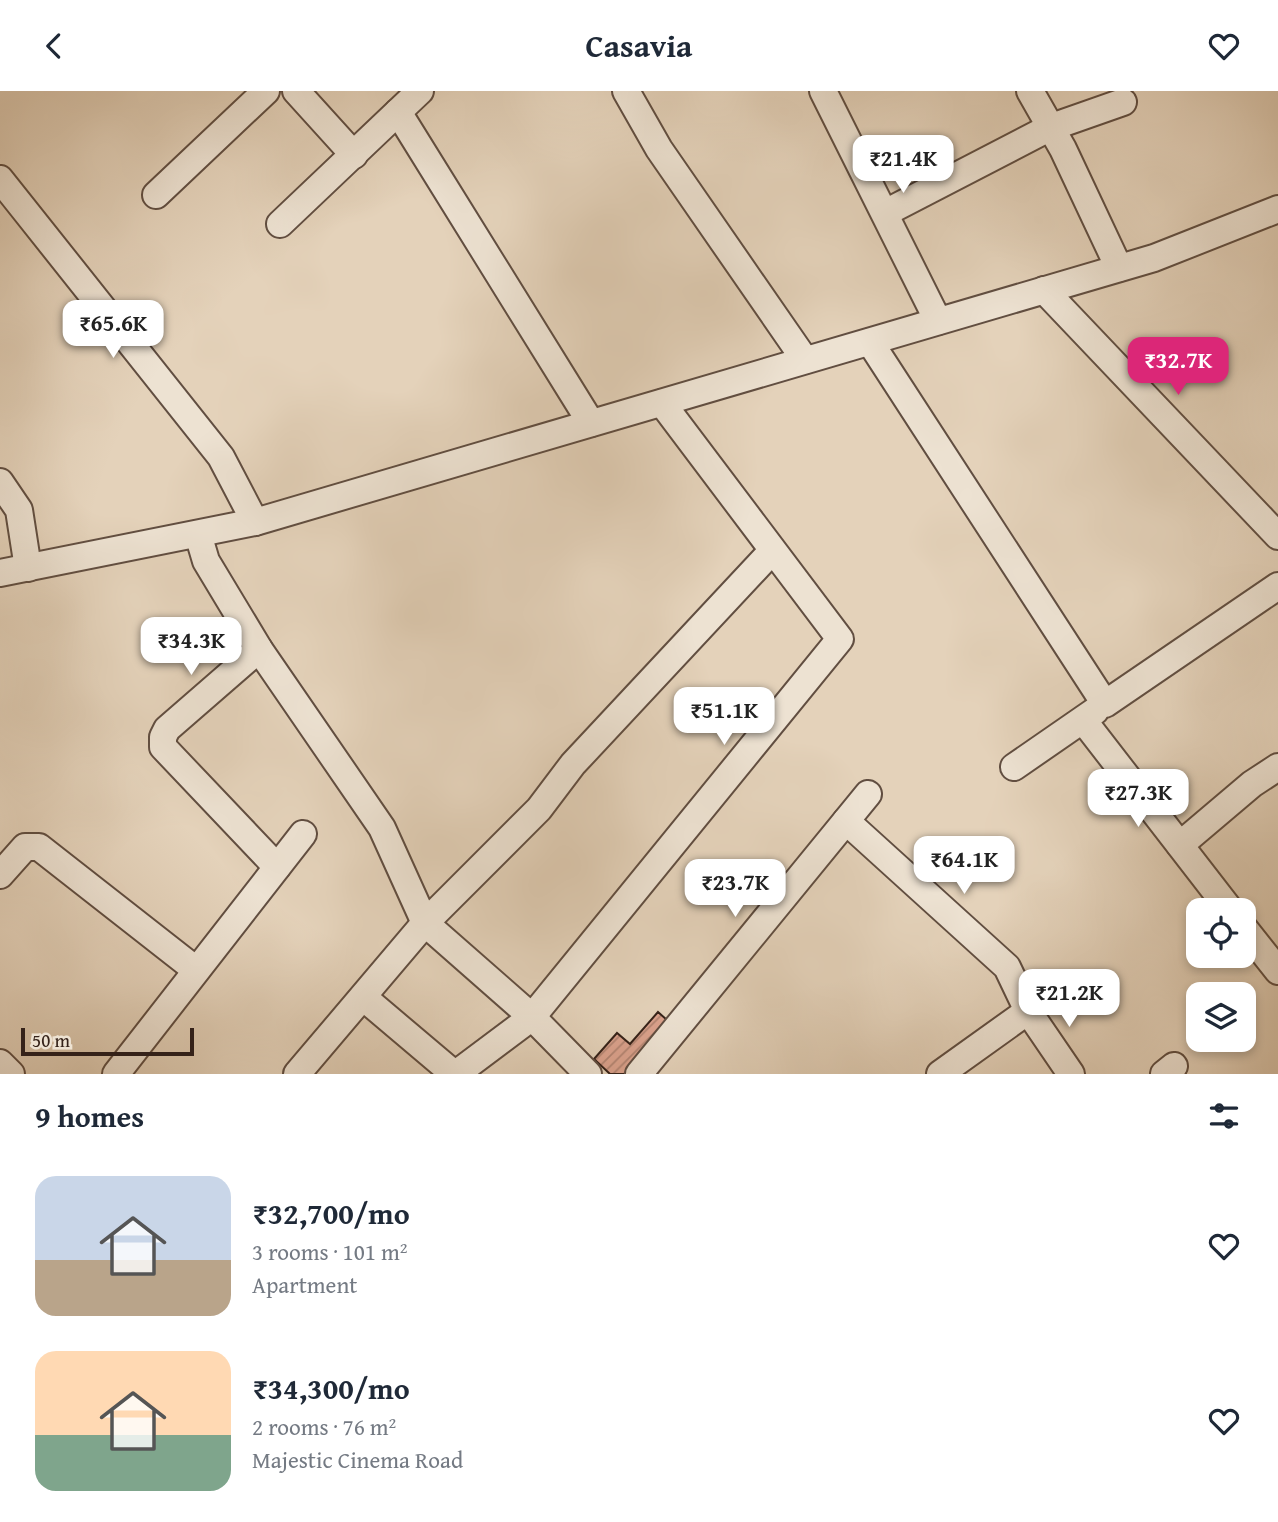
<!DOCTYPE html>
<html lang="en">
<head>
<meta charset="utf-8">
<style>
  body { margin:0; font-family:"Gentium Book Plus",serif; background:#f6f6f7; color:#1f2937; height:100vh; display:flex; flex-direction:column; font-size:26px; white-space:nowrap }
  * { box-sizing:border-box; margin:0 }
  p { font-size:23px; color:#747a83 }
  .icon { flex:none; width:38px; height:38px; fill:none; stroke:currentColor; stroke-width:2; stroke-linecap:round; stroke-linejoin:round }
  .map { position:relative; height:983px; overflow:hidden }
  .drawer { display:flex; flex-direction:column; background:#fff; flex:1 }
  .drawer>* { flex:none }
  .tools { position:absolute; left:1186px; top:807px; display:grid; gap:14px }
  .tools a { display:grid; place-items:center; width:70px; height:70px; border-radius:14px; background:#fff; box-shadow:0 4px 10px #0003; font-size:35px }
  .scale { position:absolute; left:21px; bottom:18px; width:173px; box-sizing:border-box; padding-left:7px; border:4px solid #352219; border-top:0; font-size:19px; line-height:24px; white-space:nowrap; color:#352219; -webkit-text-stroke:5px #ede2d2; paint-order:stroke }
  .price { position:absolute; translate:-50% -60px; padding:0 16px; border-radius:14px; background:#fff; color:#222; font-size:23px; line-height:46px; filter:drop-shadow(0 2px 4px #0008) }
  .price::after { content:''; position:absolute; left:50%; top:42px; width:21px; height:16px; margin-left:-10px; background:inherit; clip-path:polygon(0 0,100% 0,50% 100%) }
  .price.on { background:#db2777; color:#fff }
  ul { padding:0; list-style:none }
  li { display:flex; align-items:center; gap:21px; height:175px; padding:0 35px }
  li span { display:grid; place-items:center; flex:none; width:196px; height:140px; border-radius:21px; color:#555 }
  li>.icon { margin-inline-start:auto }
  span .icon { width:84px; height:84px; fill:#fffc; stroke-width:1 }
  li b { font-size:30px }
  h2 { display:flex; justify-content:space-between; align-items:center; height:84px; padding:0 35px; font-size:30px }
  header { display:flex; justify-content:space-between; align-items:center; height:91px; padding:0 35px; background:#fff; font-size:32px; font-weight:700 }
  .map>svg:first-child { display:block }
  .building { fill:url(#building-hatch); stroke:#352219; stroke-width:2 }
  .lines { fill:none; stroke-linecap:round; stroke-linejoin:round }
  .minor-casing { stroke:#614e41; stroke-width:30 }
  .minor { stroke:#ede2d2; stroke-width:26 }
</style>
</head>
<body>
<header><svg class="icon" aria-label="back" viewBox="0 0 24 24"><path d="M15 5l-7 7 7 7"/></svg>Casavia<svg class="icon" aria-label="heart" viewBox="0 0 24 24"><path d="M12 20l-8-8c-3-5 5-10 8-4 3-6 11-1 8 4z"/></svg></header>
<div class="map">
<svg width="1278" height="983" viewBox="0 0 1278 983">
  <defs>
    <pattern id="building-hatch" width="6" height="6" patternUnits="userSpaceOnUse" patternTransform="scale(1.75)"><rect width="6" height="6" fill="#dba28d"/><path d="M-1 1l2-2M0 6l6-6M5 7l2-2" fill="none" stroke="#b28472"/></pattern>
  </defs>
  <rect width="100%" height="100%" fill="#e4d2ba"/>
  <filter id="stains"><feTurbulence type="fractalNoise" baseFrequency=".00286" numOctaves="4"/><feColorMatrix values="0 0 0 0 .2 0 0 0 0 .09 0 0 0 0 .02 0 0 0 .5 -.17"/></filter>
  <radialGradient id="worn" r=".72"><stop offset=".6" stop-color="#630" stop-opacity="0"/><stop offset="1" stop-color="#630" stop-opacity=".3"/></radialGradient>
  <!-- building -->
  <polygon class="building" points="658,921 676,937 635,983 610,983 594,968 617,942 630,953"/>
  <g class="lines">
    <!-- minor casing -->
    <g class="minor-casing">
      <g id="minor">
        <polyline points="296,0 354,64"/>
        <polyline points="626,0 659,58 805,269"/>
        <polyline points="823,0 938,230"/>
        <polyline points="1030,0 1063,58 1119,177"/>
        <polyline points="398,21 591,332"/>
        <polyline points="0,88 221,366 255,431"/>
        <polyline points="156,104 266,0"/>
        <polyline points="885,122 1049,37 1123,11"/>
        <polyline points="280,133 420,0"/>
        <polyline points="1044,199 1278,445"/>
        <polyline points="870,251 1105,613 1278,495"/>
        <polyline points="0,391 19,419 28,477"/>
        <polyline points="198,443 206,470 259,558 382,737 425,832 532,926 588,983"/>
        <polyline points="0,482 255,431 1154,167 1278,118"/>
        <polyline points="259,558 167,638 163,646 163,656 277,776"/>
        <polyline points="1083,629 1230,819"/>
        <polyline points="1014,676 1095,620"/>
        <polyline points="846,730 1007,876 1028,920 1071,983"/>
        <polyline points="1180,754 1252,693 1278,676"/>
        <polyline points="0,784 25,756 39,756 196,879"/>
        <polyline points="1244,837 1278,880"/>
        <polyline points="363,906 454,983"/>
        <polyline points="0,972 11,983"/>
        <polyline points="116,983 303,743"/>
        <polyline points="297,983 425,832 539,718 573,673 772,460"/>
        <polyline points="456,983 532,926 840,548 662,312"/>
        <polyline points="639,983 868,703"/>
        <polyline points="940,983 1028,920"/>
        <polyline points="1164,983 1174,975"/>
      </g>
    </g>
    <!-- minor -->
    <use href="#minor" class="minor"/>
  </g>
  <rect width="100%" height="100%" filter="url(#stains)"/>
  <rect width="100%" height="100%" fill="url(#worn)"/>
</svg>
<div class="tools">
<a><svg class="icon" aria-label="locate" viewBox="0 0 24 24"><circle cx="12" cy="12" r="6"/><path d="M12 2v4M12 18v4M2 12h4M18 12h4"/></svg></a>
<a><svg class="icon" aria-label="layers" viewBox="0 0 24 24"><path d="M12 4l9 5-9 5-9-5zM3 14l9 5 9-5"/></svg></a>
</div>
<div class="scale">50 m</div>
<b class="price" style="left:903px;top:104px">₹21.4K</b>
<b class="price" style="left:113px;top:269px">₹65.6K</b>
<b class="price on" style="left:1178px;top:306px">₹32.7K</b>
<b class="price" style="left:191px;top:586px">₹34.3K</b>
<b class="price" style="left:724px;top:656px">₹51.1K</b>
<b class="price" style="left:1138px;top:738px">₹27.3K</b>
<b class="price" style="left:964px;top:805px">₹64.1K</b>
<b class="price" style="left:735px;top:828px">₹23.7K</b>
<b class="price" style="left:1069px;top:938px">₹21.2K</b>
</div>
<section class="drawer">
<h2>9 homes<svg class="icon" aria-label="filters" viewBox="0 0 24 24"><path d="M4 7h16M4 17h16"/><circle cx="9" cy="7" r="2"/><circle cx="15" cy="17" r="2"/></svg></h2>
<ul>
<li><span style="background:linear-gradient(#c9d6e8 60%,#b9a48a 0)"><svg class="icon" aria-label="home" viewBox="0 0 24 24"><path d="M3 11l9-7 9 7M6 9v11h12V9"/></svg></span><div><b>₹32,700/mo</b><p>3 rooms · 101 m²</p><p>Apartment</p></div><svg class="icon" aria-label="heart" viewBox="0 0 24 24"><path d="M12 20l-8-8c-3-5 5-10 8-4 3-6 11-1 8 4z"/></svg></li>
<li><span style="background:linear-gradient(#ffd9b3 60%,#7fa58c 0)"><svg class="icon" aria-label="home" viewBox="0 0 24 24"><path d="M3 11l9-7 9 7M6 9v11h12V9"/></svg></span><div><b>₹34,300/mo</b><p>2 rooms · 76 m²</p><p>Majestic Cinema Road</p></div><svg class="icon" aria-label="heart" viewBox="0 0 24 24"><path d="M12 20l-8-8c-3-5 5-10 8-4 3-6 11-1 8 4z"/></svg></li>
</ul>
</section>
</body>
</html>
